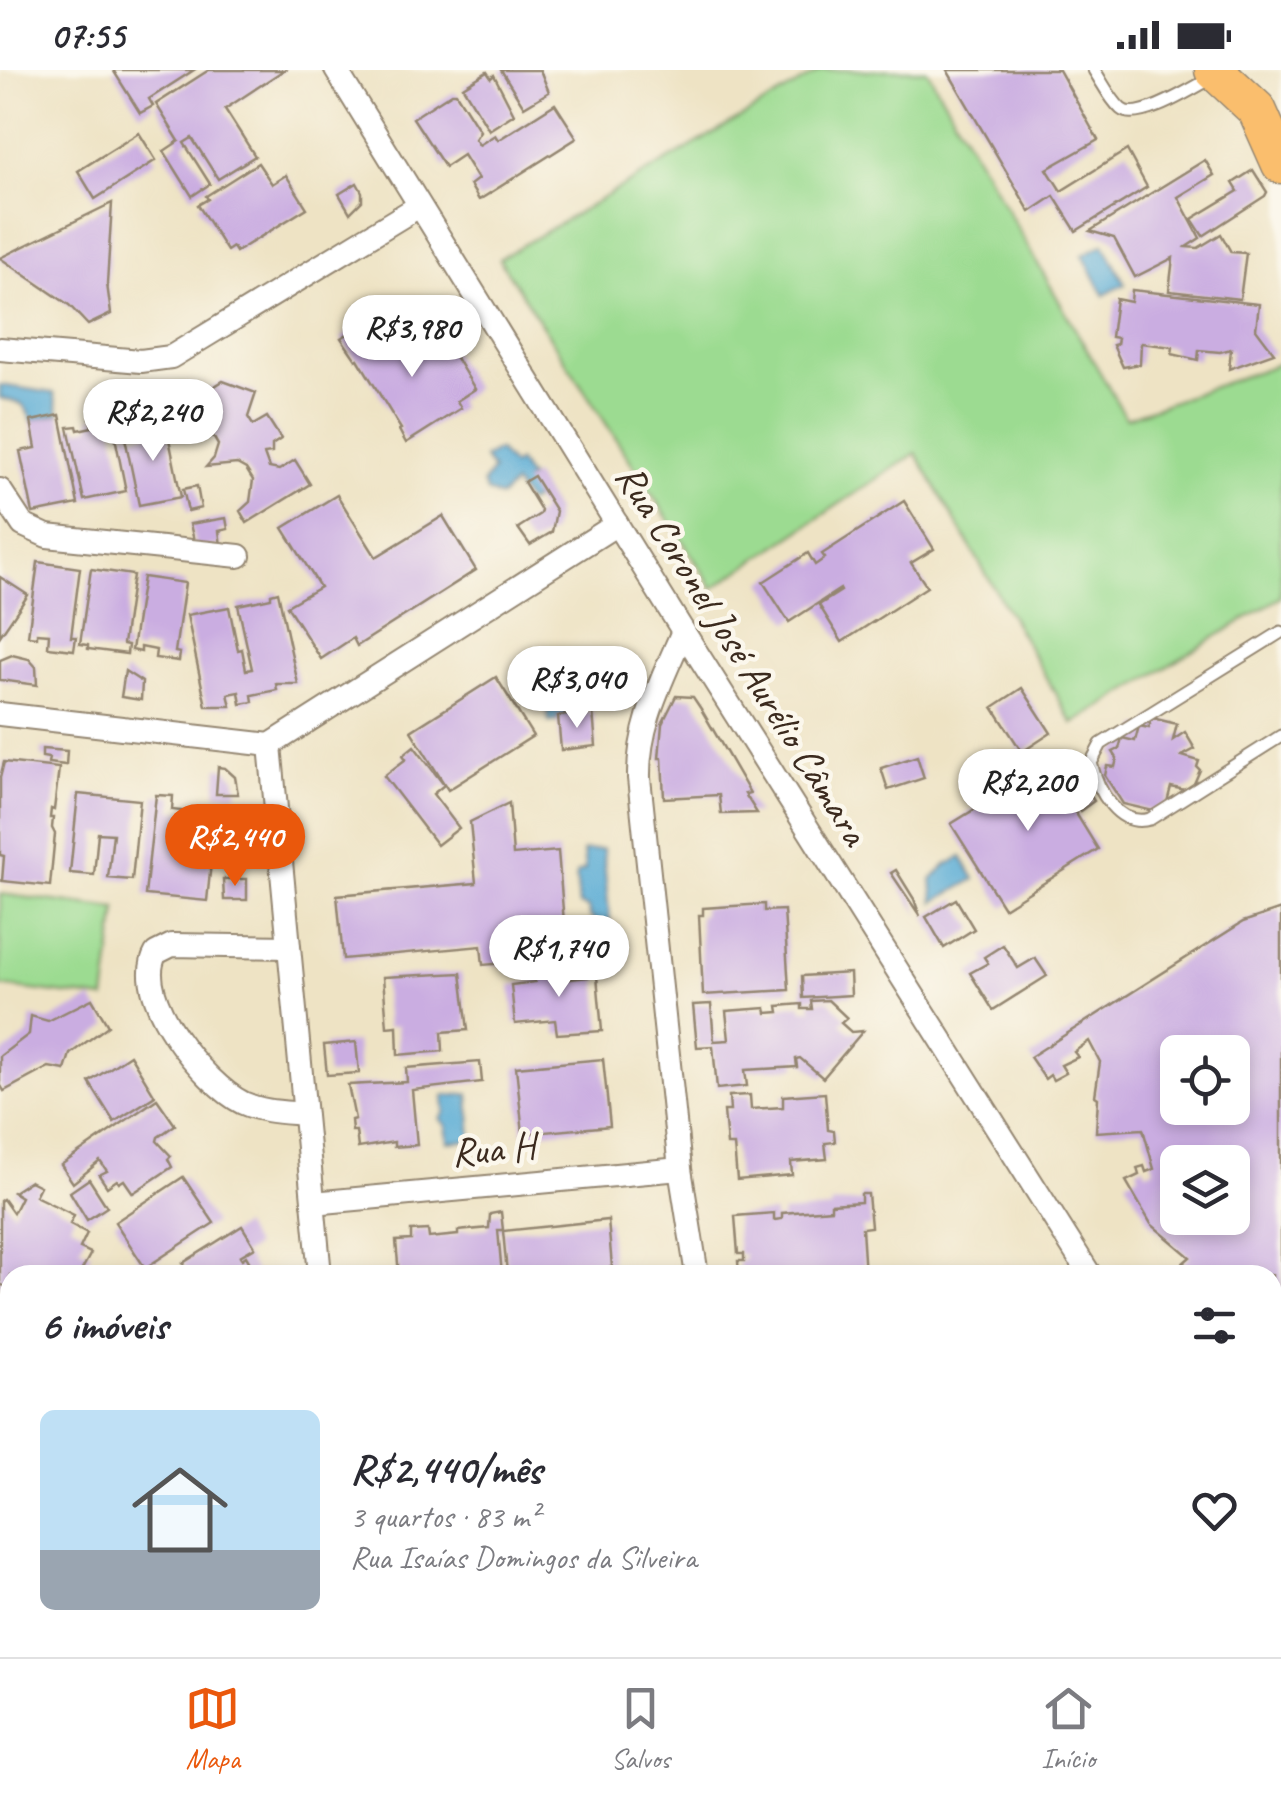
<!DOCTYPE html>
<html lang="pt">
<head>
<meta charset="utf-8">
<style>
  body { margin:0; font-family:Caveat,sans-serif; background:#f2f2f3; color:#2b2b33; height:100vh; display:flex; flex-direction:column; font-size:38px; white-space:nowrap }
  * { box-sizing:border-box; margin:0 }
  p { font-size:32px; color:#7c7c81 }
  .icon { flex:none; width:55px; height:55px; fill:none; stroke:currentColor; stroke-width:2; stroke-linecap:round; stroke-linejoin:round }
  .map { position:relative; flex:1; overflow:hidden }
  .drawer { position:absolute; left:0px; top:1195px; width:1282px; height:392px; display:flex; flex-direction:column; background:#fff; border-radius:30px 30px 0 0; box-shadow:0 5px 15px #0003 }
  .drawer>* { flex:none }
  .controls { position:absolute; left:1160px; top:965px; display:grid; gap:20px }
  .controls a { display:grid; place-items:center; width:90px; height:90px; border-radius:15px; background:#fff; box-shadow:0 5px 15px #0003; font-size:50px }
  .price { position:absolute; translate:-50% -85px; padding:0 22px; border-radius:35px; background:#fff; color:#222; font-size:32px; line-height:65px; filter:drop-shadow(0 2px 5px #0008) }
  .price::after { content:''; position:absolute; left:50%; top:60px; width:30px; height:22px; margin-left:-15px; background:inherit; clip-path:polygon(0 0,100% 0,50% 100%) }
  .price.on { background:#ea580c; color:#fff }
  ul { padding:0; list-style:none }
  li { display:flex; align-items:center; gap:30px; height:250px; padding:0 40px }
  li+li { border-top:2px solid #e1e1e2 }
  li span { display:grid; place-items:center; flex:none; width:280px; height:200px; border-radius:15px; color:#555 }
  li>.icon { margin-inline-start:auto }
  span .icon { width:120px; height:120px; fill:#fffc; stroke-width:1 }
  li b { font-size:42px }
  h2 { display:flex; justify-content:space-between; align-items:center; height:120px; padding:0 40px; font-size:42px }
  .status { display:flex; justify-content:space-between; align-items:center; height:70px; padding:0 50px; background:#fff; direction:ltr }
  .status svg { height:28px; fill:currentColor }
  .dock { display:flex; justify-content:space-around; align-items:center; height:140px; border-top:2px solid #e1e1e2; background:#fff; font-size:28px; color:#7c7c81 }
  .dock a { display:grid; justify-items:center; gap:5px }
  .dock .on { color:#ea580c }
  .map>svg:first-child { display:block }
  .green { fill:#9cdb91; stroke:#6c8258; stroke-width:2.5 }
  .water { fill:#58abd4; stroke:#4a6a79; stroke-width:2.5 }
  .building { fill:#caade1; fill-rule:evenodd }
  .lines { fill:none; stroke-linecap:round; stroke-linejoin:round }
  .service-casing { stroke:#948671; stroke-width:15 }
  .minor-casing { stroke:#948671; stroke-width:26 }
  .primary-casing { stroke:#948671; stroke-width:41 }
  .service { stroke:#fff; stroke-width:11 }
  .minor { stroke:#fff; stroke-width:22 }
  .primary { stroke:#fabe6d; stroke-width:38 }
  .labels { text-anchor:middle; stroke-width:9; stroke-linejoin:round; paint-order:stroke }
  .street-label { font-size:40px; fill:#3b2a1e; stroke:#fbf7ec }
</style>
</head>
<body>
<div class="status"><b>07:55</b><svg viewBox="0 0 49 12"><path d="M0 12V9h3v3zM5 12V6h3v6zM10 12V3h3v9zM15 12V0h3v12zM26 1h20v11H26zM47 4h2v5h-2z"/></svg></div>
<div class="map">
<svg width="1281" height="1587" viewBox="0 0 1281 1587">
  <rect width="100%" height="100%" fill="#fbf7ec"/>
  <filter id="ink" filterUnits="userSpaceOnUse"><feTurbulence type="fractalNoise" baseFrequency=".01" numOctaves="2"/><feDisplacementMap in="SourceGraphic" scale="20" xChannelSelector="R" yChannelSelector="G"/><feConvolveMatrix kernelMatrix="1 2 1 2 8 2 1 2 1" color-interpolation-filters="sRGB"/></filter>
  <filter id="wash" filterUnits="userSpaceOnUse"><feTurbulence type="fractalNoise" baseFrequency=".0048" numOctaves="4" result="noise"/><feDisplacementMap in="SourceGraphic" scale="40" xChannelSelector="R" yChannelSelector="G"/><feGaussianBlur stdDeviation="2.25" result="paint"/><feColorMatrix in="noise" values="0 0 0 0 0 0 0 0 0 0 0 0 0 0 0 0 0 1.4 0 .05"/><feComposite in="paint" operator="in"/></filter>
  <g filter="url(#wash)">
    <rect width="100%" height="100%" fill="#eee3c4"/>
    <!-- green -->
    <g class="green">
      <polygon points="822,0 927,0 1126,348 1281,293 1281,527 1073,654 916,383 713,518 499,189"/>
      <polygon points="0,824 117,839 105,929 0,916"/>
    </g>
    <!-- water -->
    <g class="water">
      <polygon points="1104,174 1125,214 1104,225 1083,185"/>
      <path d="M 0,315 L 54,323 L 59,344 L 32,351 C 23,331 23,333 0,328 Z"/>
      <polygon points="498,380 512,396 518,392 529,408 525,411 535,428 528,433 514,414 500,427 487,422 483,413 493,400 484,388"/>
      <polygon points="555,593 573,606 570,644 558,646 558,651 549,652 545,622 533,621 527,611"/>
      <polygon points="603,779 610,854 596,852 590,846 588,838 579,835 576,804 585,800 583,781"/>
      <polygon points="962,787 975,809 934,832 932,810 946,795"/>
      <polygon points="469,1024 472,1070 448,1072 446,1055 440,1049 445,1042 444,1026"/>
    </g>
    <g id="blocks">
      <!-- building -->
      <g class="building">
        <polygon points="113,0 194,0 149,29 153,36 140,43"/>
        <polygon points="209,0 284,0 225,39 255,86 218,109 192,68 184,73 210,114 192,126 164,81 179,71 156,34"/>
        <polygon points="501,0 540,0 549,22 524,37"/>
        <polygon points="947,0 1059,0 1098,70 1047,99 1061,121 1127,80 1147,117 1076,161 1054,126 1030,142"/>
        <polygon points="487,2 491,8 494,5 514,44 489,60 463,17"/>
        <polygon points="452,23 456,23 480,61 475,69 479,75 495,65 498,70 555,34 577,68 479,130 470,115 478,109 463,85 445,97 413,48"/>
        <polygon points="139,63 156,90 95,129 78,101"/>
        <polygon points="1205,90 1214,105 1178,127 1200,168 1186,177 1198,178 1221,164 1231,182 1246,183 1240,229 1169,221 1173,188 1135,207 1114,168 1090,161"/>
        <polygon points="258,93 272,114 286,105 307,138 236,182 233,177 227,181 198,135 208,129 206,126"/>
        <polygon points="1253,100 1267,122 1265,126 1203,166 1192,149 1238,121 1233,113"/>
        <polygon points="357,113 362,122 362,131 350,143 339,124"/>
        <polygon points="112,133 107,214 111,244 88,255 69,235 0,188"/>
        <polygon points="1132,220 1259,234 1256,259 1274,283 1229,299 1231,279 1220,282 1199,280 1198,290 1172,284 1173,277 1141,273 1140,294 1123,297 1113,275 1117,274 1118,268 1111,267 1116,229 1131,232"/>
        <polygon points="361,256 376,278 398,264 411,287 444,268 475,319 457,331 461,338 406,373 399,360 401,359 358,289 356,290 341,268"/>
        <polygon points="223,311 256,323 248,347 253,355 267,347 281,369 272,375 272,383 264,384 269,398 279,400 295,390 310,414 247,453 240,441 250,432 253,410 246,399 237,394 206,397 214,388 218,375 192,330"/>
        <polygon points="114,343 116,351 112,352 126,421 84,430 68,357 77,356 78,360 92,357 90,348"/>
        <polygon points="60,345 78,434 33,443 20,381 36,378 31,351"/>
        <polygon points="169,349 171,358 167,359 181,427 139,435 124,363 132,362 133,366 149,363 147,353"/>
        <polygon points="534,406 556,441 552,462 530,475 518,458 540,444 541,440 524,412"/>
        <polygon points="197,416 201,438 188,441 183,419"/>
        <polygon points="337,425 376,487 443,446 476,500 357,576 353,568 321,589 287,536 320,517 283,458"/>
        <polygon points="904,431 934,479 911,493 927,517 842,572 819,535 841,521 840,519 789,552 763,512 808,483 815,495 825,488 822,484"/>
        <polygon points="226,448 228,459 219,461 221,475 196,479 190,454"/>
        <polygon points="38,492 80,498 71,567 76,567 74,580 48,577 49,564 37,563 37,567 28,566"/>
        <polygon points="91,499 133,505 123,574 128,575 127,584 88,579 88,575 80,574"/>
        <polygon points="0,507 28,525 0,566"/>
        <polygon points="143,507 185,513 175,582 180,583 179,591 155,588 156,580 141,577 141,582 132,580"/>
        <polygon points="278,522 298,614 276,614 277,620 252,625 253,632 241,634 239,622 228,624 231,636 206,636 187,545 229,537 238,580 242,579 246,600 252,599 238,535 271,528 271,524"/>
        <polygon points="12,585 29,589 36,597 37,615 0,610 0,590"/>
        <polygon points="125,601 142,612 141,630 121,627"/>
        <polygon points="496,607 533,666 448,720 411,661"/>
        <polygon points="1022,618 1051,663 1022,682 993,637"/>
        <polygon points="676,626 693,627 701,639 750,723 745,724 757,743 721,744 719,725 664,728 662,688 659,688 662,654"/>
        <polygon points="593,642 596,676 561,680 558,646"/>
        <polygon points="1152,648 1177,654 1173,670 1185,662 1195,679 1182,686 1199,691 1197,697 1200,700 1193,716 1185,720 1171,717 1167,732 1153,741 1123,734 1105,706 1107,696 1115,697 1117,688 1113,682 1119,679 1122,668 1135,671 1139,656 1149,658"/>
        <polygon points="414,676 444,715 433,724 459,758 437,775 384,706 406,689 403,685"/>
        <polygon points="42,679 67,681 66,695 48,693 49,688 42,687"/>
        <polygon points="917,686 924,708 888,720 881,698"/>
        <polygon points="4,692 59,698 54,740 51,739 50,748 53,748 52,758 55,764 50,816 2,811 4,786 0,785 0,708"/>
        <polygon points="1071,695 1094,731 1080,741 1064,717 1061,719 1098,779 1004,838 951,754 1035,702 1046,720 1057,712 1053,707"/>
        <polygon points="218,697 225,698 235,707 238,724 216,724"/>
        <polygon points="78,724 140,730 132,810 108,808 113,764 98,763 94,805 70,803"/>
        <polygon points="156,725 173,726 172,740 216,745 207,831 145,825"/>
        <polygon points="509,733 513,785 558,781 567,888 483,895 481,876 343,889 337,825 476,813 470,752"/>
        <polygon points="896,800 914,829 920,846 891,803"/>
        <polygon points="223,809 247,809 247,830 224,830"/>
        <polygon points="956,829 974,859 944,878 926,847"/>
        <polygon points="764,834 764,841 784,840 789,920 703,925 699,845 703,845 703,838"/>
        <path d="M 1281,839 L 1281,1271 L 1272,1275 L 1272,1205 L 1177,1205 L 1174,1201 L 1190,1187 L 1151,1154 L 1126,1111 L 1139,1105 L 1137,1098 L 1144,1096 L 1146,1102 L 1154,1099 L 1143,1059 L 1096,1062 L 1098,1028 L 1095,1026 L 1100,992 L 1089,971 L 1074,982 L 1078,987 L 1061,995 L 1066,1003 L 1053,1010 L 1050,1005 L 1045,1009 L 1030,987 L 1243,852 ZM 1178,982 L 1232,982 L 1232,1038 L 1178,1038 ZM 1178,1092 L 1232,1092 L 1232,1148 L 1178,1148 Z"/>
        <polygon points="1003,875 1018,898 1035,888 1047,906 993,940 970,903 988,893 984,887"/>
        <polygon points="569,892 570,909 597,906 602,961 557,964 555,950 515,954 511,915 535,912 533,895"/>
        <polygon points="461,903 468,960 442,962 443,981 398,985 397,956 387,957 383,907"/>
        <polygon points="850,903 851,925 803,928 802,906"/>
        <polygon points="92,929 108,956 70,984 65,1000 49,997 4,1021 0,1014 0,986 29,964 31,946 48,951"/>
        <polygon points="828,930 847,948 841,953 851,962 863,961 823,1008 800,988 796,989 797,997 745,1000 747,1016 717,1019 713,976 697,977 693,935 711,934 714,971 729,970 726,941 766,938 767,943 779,942 778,936 802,934 802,939 812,939 811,931"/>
        <polygon points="356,972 359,1003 327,1005 324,975"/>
        <polygon points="130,985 155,1026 114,1052 89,1012"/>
        <polygon points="603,989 610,1056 523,1064 516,997"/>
        <polygon points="480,992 482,1012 412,1020 417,1075 394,1077 394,1072 358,1078 356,1061 352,1061 351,1050 355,1049 348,1015 407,1012 406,998"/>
        <polygon points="825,1023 828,1060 834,1061 835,1072 825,1073 827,1089 791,1092 792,1105 737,1110 734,1075 727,1075 724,1041 730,1041 729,1026 750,1025 751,1039 783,1037 783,1026"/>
        <polygon points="157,1029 175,1055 158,1067 157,1071 171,1086 168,1089 172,1097 133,1123 124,1110 119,1113 117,1110 107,1117 99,1105 107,1101 100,1091 73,1113 61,1095"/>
        <polygon points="183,1107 214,1153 145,1198 115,1152"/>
        <polygon points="89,1109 107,1137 87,1150 70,1122"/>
        <polygon points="30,1111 40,1116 35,1126 74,1145 70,1154 87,1163 80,1178 91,1183 79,1205 10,1205 10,1219 0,1214 0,1131 3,1129 13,1143 21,1127 13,1122"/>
        <polygon points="861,1124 868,1124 871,1157 862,1158 865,1205 739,1205 738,1191 744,1191 744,1184 738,1184 735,1146 774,1143 774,1150 782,1149 782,1143 831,1139 831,1134 861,1132"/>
        <polygon points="501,1142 503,1160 498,1160 502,1205 399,1205 396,1171 411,1170 411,1161 428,1160 429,1168 458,1165 458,1161 489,1158 490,1144"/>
        <polygon points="608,1150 612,1197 591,1198 591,1205 507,1203 503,1161"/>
        <polygon points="242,1156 255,1177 240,1186 242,1189 246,1186 257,1205 190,1205 183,1193"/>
        <polygon points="293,1578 365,1578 372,1587 314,1587 306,1580 298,1585"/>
        <polygon points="515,1578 573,1578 573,1580 516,1585"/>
        <rect x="615" y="1578" width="90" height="9"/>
      </g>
    </g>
  </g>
  <g filter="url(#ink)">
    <use href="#blocks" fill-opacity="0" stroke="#948671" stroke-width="2.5"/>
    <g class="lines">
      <!-- service casing -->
      <g class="service-casing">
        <g id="service">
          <path d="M 1094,0 C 1102,12 1110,29 1121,39 C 1138,54 1196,16 1215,6"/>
          <path d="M 1281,562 L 1101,674 L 1091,693 C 1098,721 1118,758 1150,749 L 1281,666"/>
          <polyline points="1272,1288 1281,1284"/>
          <polyline points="1272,1324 1281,1324"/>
        </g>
      </g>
      <!-- minor casing -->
      <g class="minor-casing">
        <g id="minor">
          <polyline points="336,0 683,561 1090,1205"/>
          <polyline points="0,279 141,291 171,287 419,136"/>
          <polyline points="0,420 23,455 47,466 239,486"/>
          <path d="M 683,561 C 662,611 638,653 639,708 L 680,1099 L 697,1205"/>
          <polyline points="0,644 270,675 617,454"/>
          <polyline points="270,675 320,1205"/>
          <path d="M 289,877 L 172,875 L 156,883 C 131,926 205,1014 243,1033 C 263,1042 283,1042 304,1044"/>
          <polyline points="313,1133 680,1099"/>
          <polyline points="0,1368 10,1383"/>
          <polyline points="0,1458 10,1452"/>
          <polyline points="1272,1492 1281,1505"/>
          <polyline points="134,1578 140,1587"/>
          <polyline points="422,1578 427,1587"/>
          <polyline points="877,1578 885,1587"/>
          <polyline points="777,1587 779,1578"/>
        </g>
      </g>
      <!-- primary casing -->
      <g class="primary-casing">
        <polyline id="primary" points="1214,0 1257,40 1281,94"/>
      </g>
      <!-- service -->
      <use href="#service" class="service"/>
      <!-- minor -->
      <use href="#minor" class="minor"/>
      <!-- primary -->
      <use href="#primary" class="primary"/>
    </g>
  </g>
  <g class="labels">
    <!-- street labels -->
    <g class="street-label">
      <text transform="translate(743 584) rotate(58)" y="14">Rua Coronel José Aurélio Câmara</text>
      <text transform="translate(493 1078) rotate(-5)" y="14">Rua H</text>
    </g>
  </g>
</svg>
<div class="controls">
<a><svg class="icon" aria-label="locate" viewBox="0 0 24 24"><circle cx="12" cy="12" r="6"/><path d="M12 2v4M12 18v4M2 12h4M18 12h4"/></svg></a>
<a><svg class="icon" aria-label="layers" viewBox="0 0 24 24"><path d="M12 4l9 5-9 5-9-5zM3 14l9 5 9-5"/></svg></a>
</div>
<b class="price" style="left:412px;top:310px">R$3,980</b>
<b class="price" style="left:153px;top:394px">R$2,240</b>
<b class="price" style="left:577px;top:661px">R$3,040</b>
<b class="price" style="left:1028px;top:764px">R$2,200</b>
<b class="price on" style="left:235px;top:819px">R$2,440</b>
<b class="price" style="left:559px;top:930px">R$1,740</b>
<section class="drawer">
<h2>6 imóveis<svg class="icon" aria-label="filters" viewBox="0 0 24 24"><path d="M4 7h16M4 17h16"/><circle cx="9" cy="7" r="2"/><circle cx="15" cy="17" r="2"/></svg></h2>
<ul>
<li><span style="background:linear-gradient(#bfe0f5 70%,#9aa5b1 0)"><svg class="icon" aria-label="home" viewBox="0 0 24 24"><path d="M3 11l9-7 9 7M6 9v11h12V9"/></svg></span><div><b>R$2,440/mês</b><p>3 quartos · 83 m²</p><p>Rua Isaías Domingos da Silveira</p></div><svg class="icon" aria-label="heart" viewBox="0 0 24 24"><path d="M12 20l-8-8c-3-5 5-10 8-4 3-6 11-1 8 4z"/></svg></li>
</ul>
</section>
</div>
<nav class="dock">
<a class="on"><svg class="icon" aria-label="map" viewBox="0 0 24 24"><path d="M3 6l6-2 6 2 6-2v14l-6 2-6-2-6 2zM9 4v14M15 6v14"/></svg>Mapa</a>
<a><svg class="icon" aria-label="saved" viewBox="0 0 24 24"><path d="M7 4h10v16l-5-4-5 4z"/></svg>Salvos</a>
<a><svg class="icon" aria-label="home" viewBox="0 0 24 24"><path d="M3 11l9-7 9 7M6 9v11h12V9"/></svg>Início</a>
</nav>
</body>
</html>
